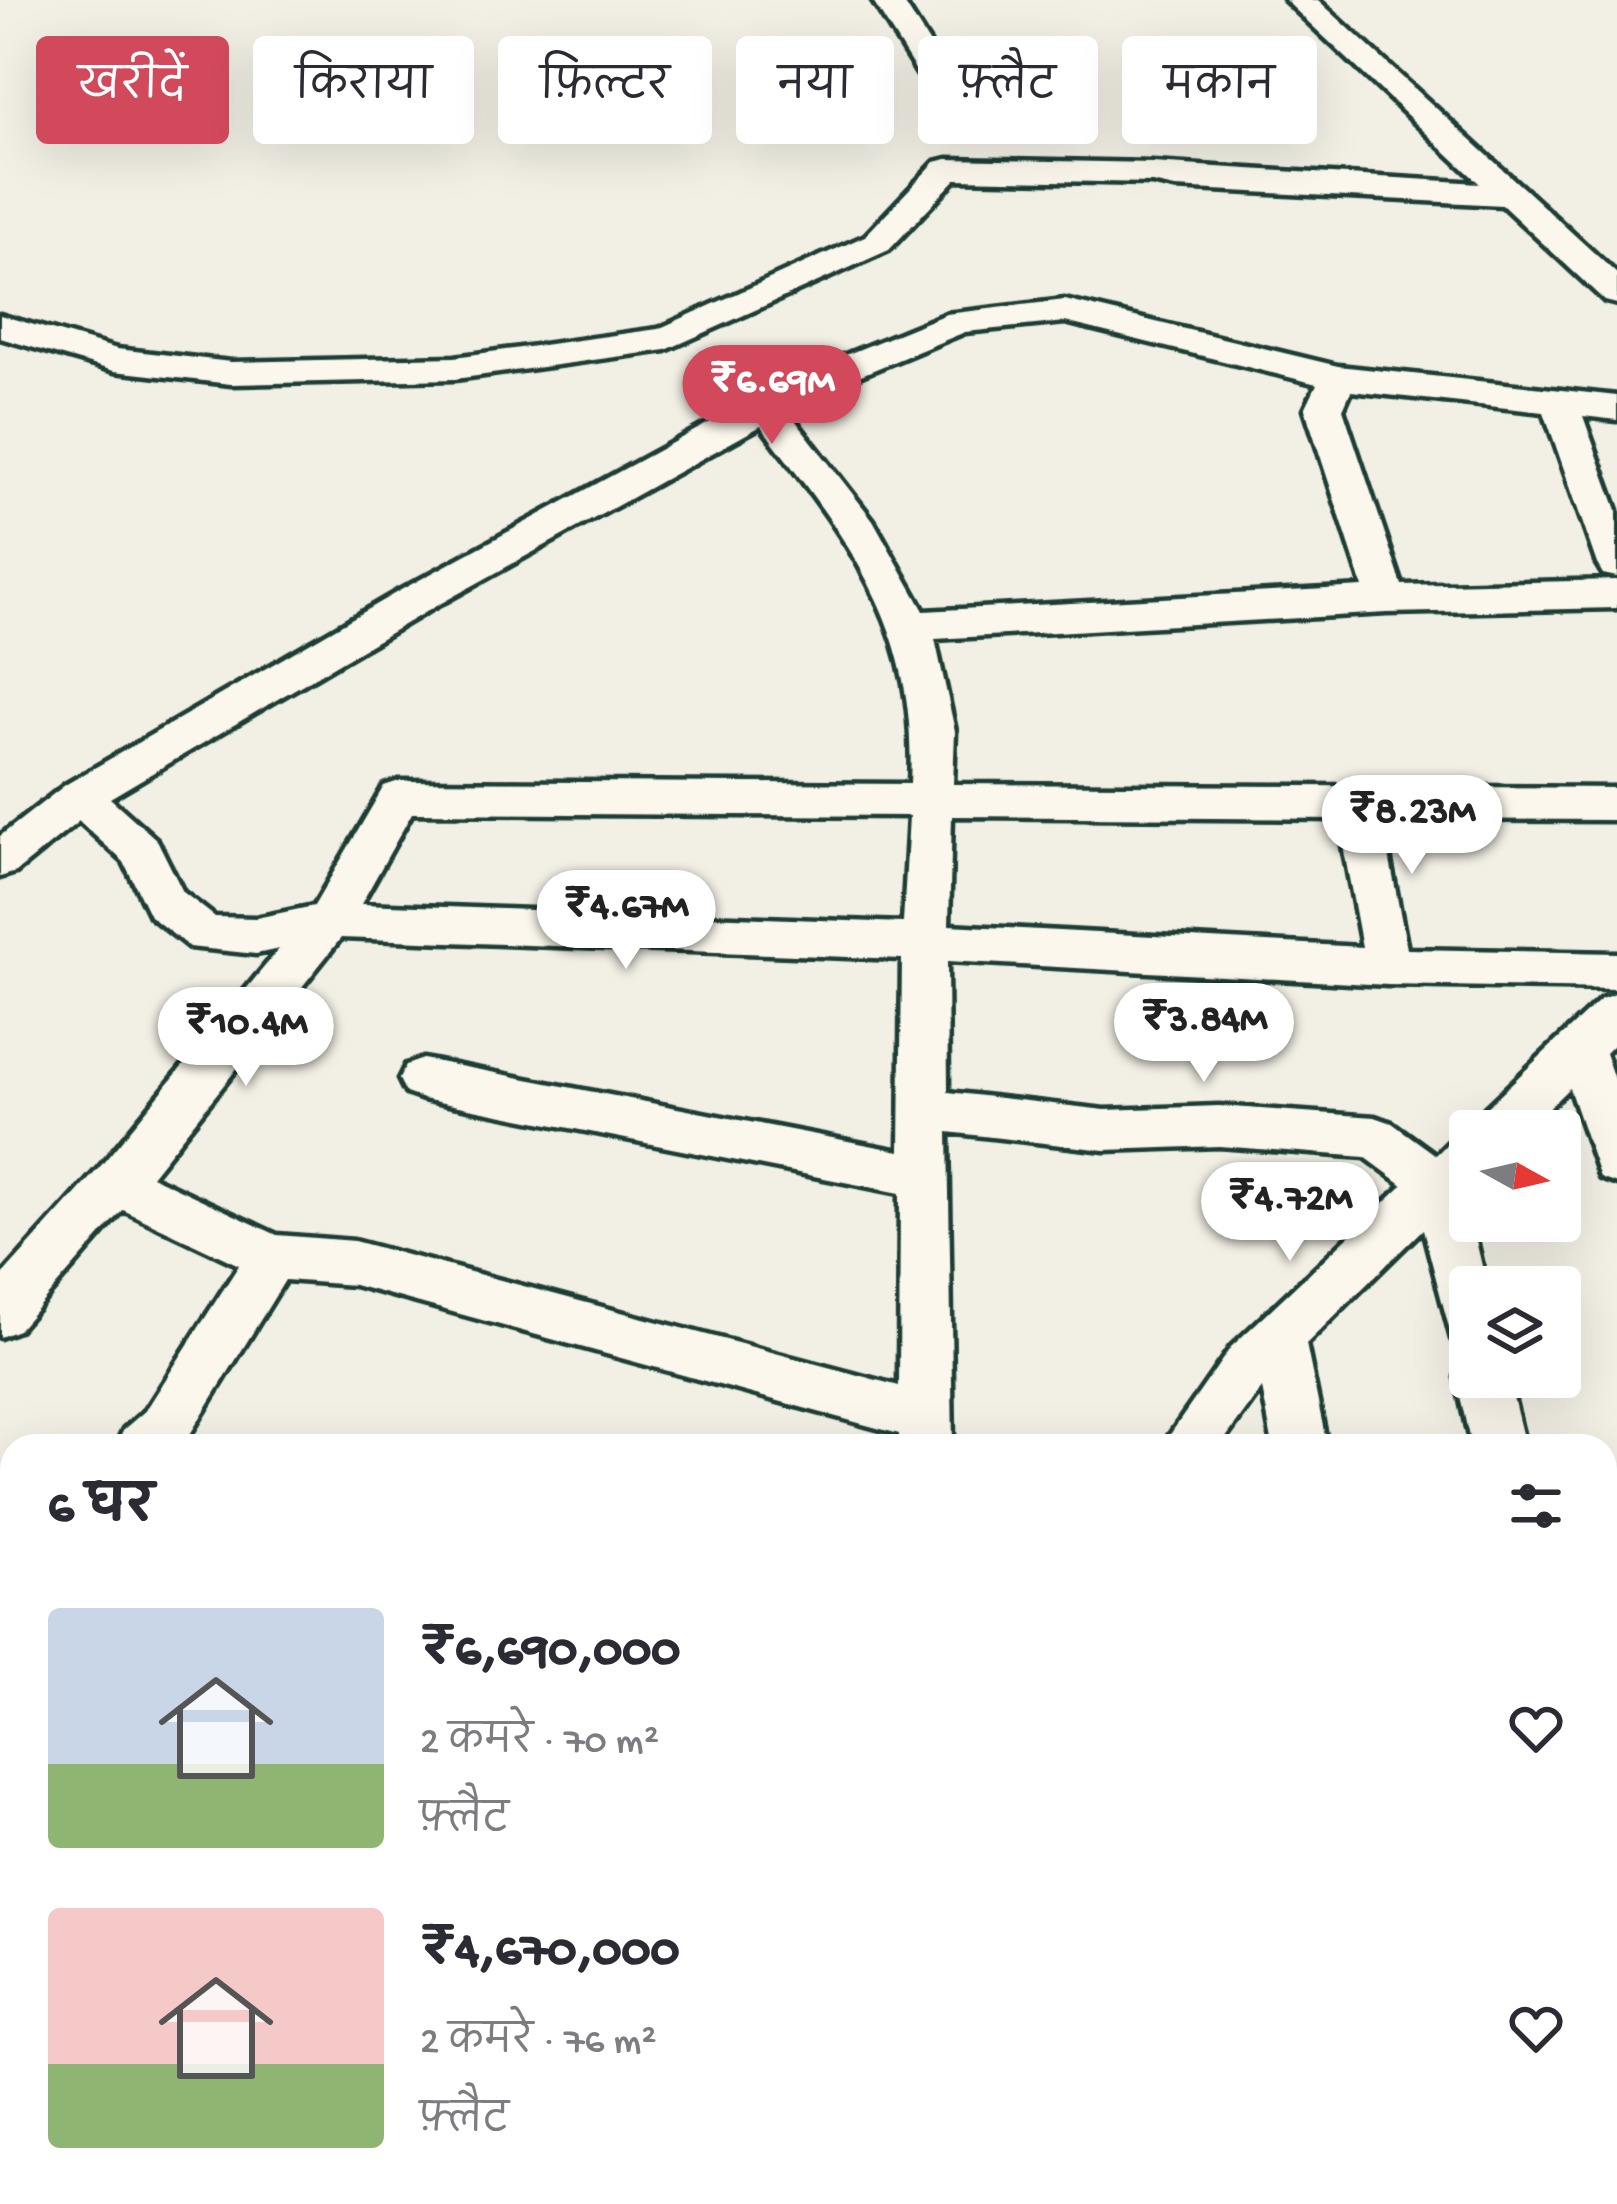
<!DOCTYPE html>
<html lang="hi">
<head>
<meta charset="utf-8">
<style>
  body { margin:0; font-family:"Gochi Hand","Playpen Sans Deva",sans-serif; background:#f2f2f3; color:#2b2b33; height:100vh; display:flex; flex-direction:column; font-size:45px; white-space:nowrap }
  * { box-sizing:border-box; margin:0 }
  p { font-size:39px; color:#7c7c81 }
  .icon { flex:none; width:66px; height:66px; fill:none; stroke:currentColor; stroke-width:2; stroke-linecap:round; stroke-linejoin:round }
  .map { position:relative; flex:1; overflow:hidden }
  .side { position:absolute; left:0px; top:1434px; width:1617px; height:771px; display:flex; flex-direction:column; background:#fff; border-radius:36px 36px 0 0; box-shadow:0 12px 48px #0002 }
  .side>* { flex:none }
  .top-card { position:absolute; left:36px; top:36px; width:1545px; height:108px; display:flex; gap:24px }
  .needle { width:78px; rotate:98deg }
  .buttons { position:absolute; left:1449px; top:1110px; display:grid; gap:24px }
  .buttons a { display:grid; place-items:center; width:132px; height:132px; border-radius:12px; background:#fff; box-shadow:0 12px 48px #0002; font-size:60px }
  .price { position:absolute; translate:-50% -102px; padding:0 27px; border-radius:42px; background:#fff; color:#222; font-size:39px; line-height:78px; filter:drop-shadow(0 3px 6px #0008) }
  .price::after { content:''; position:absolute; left:50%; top:72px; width:36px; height:27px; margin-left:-18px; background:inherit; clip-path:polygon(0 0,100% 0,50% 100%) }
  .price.current { background:#d1495b; color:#fff }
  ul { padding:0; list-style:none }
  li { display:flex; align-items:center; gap:36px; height:300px; padding:0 48px }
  li span { display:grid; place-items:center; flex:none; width:336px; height:240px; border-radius:12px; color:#555 }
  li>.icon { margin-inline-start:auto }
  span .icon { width:144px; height:144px; fill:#fffc; stroke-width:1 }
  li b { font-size:51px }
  h2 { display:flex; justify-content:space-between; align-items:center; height:144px; padding:0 48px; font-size:51px }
  .pill { padding:0 42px; border-radius:12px; background:#fff; box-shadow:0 12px 48px #0002; font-size:42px; line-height:108px }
  .pill.current { background:#d1495b; color:#fff }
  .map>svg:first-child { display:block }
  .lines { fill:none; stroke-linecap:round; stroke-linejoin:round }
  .street-casing { stroke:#1f3d34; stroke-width:9 }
  .street { fill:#fbf7ec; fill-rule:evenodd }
</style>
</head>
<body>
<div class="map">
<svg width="1617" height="2204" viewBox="0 0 1617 2204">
  <rect width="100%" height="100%" fill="#f2f0e5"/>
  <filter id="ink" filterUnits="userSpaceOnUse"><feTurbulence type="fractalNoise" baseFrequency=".00833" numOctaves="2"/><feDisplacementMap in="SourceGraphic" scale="24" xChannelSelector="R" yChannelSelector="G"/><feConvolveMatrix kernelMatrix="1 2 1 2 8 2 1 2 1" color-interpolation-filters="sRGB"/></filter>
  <g filter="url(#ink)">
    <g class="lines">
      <!-- street casing -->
      <g class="street-casing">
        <g id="street">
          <polygon points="872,0 902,0 969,106 964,113 942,113"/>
          <polygon points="1285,0 1318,0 1617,274 1617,304 1605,301 1502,205 1175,188 1152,183 956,179 889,250 666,350 455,379 231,384 114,371 0,338 0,315 117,349 231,362 455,357 658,329 865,236 935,162 947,159 1152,163 1479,183"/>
          <path d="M 1065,300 L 1338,366 L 1617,396 L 1617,420 L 1583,416 L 1617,510 L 1617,577 L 1603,574 L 1597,564 L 1544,412 L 1351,391 L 1343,409 L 1402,585 L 1617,580 L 1617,608 L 1387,613 L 935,639 L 955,731 L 953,784 L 1617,788 L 1617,820 L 1382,819 L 1407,949 L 1617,953 L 1617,989 L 1388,985 L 947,961 L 948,1092 L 1105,1110 L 1219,1106 L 1375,1117 L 1392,1123 L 1436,1155 L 1453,1138 L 1470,1133 L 1469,1131 L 1476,1117 L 1601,999 L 1617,993 L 1617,1041 L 1605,1053 L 1617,1088 L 1617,1184 L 1600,1178 L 1569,1088 L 1525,1131 L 1470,1131 L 1470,1184 L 1464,1190 L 1487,1287 L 1470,1287 L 1470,1346 L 1452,1339 L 1423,1229 L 1306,1344 L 1327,1446 L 1273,1446 L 1262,1388 L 1220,1446 L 1162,1446 L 1231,1347 L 1403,1185 L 1365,1157 L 1219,1146 L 1105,1150 L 948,1132 L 953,1446 L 899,1446 L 899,1434 L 354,1285 L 285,1280 L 184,1444 L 116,1446 L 124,1429 L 146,1410 L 239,1265 L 123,1210 L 18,1330 L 0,1337 L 0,1278 L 99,1168 L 279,949 L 256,954 L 189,947 L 150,916 L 124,862 L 79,821 L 16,872 L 0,877 L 0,836 L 65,785 L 399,591 L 799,374 L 946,314 ZM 1065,322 L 1317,384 L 1305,409 L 1363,587 L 924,611 L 873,520 L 788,411 L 825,390 L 965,332 ZM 761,426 C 851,546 918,625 910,784 L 399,781 L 384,786 L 314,906 L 256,918 L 215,917 L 183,892 L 157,840 L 110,798 L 427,611 ZM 412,813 L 909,816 L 903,923 L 361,904 ZM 952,816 L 1338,819 L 1362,947 L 949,925 ZM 341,938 L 902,959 L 900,1151 L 423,1059 L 406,1065 L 399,1079 L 406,1093 L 423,1099 L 900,1193 L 899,1386 L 354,1241 L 277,1235 L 151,1176 Z"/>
          <polygon points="1470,1358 1470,1377 1508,1377 1525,1446 1471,1446 1456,1377 1463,1360"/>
          <polygon points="12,1651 12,1709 0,1714 0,1656"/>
          <polygon points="0,1867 12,1869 12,1929 0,1927"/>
          <polygon points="1605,1879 1617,1884 1617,1992 1605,1987"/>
          <polygon points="1605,2136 1617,2136 1617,2200 1587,2193 1605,2193"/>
          <polygon points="575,2193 767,2193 762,2204 570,2204"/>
          <rect x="827" y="2193" width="66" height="11"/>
          <polygon points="1410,2193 1476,2193 1477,2204 1411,2204"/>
        </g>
      </g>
      <!-- street -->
      <use href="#street" class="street"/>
    </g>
  </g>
</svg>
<div class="buttons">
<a><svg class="needle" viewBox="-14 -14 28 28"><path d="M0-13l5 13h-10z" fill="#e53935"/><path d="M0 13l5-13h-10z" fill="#7c7c81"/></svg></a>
<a><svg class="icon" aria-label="layers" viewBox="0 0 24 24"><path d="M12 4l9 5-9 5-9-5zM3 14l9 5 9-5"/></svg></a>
</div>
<b class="price current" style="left:772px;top:447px">₹6.69M</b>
<b class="price" style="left:1412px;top:877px">₹8.23M</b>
<b class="price" style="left:626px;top:972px">₹4.67M</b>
<b class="price" style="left:1204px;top:1085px">₹3.84M</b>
<b class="price" style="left:246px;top:1089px">₹10.4M</b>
<b class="price" style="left:1290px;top:1264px">₹4.72M</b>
<div class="top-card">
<a class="pill current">खरीदें</a>
<a class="pill">किराया</a>
<a class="pill">फ़िल्टर</a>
<a class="pill">नया</a>
<a class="pill">फ़्लैट</a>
<a class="pill">मकान</a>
</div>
<section class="side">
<h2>6 घर<svg class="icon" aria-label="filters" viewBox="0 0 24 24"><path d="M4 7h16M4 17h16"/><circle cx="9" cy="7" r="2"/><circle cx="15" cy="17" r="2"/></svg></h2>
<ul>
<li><span style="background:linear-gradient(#c9d6e8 65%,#8fb573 0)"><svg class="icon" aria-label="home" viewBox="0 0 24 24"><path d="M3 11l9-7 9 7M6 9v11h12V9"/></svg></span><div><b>₹6,690,000</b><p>2 कमरे · 70 m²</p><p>फ़्लैट</p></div><svg class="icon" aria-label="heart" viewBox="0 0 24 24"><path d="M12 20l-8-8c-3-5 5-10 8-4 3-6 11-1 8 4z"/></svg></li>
<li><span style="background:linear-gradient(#f6c9c9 65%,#8fb573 0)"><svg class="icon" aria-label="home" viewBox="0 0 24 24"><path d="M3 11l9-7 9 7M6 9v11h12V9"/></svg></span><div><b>₹4,670,000</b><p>2 कमरे · 76 m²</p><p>फ़्लैट</p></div><svg class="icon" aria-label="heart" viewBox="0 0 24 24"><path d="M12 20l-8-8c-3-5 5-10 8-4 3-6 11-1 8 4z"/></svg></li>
</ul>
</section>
</div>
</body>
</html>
